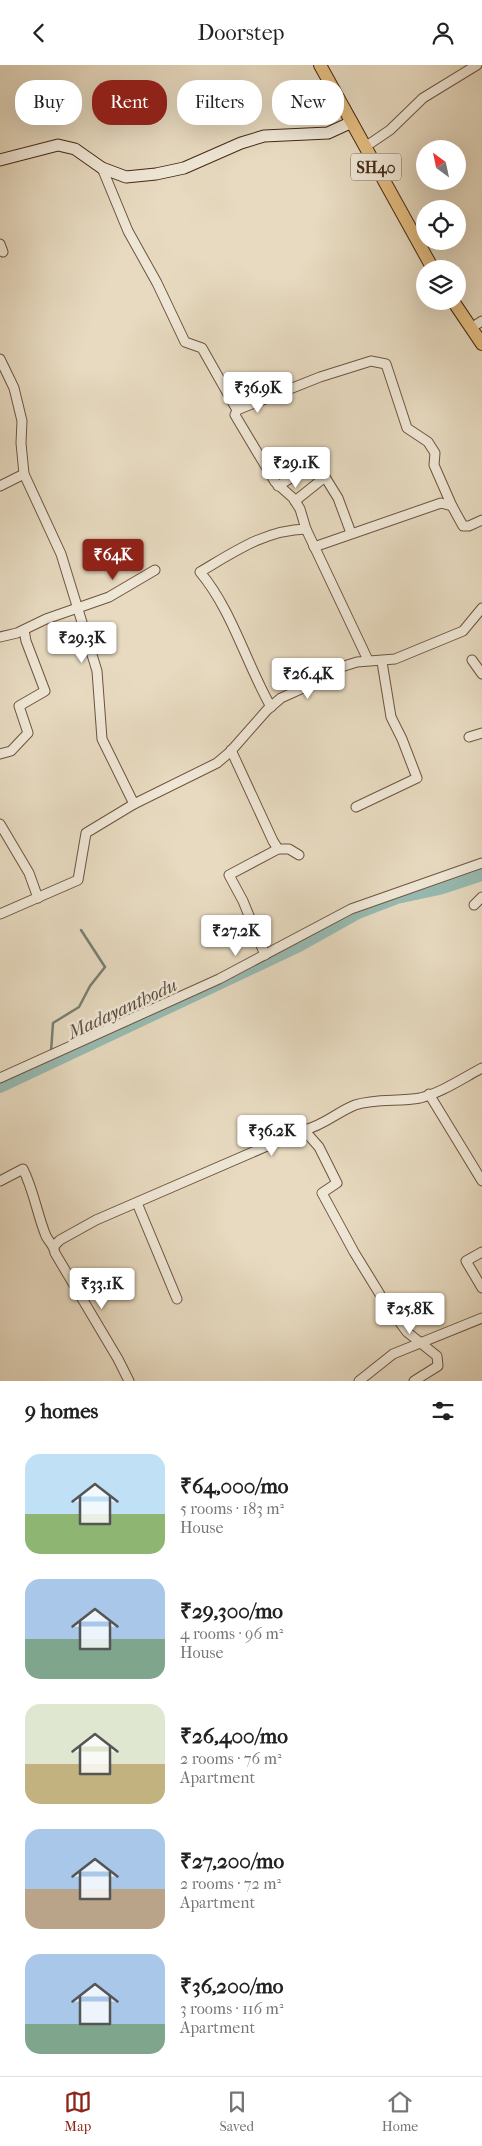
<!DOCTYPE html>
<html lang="en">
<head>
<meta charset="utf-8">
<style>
  body { margin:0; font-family:"IM FELL French Canon",serif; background:#f6f6f6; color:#222; height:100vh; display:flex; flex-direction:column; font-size:19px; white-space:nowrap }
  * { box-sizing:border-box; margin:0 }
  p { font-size:16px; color:#767676 }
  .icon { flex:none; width:28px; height:28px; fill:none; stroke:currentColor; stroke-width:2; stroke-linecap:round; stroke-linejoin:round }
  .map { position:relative; height:1316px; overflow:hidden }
  .drawer { display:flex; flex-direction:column; background:#fff; flex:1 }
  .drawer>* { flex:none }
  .hud { position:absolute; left:15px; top:15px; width:452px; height:45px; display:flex; gap:10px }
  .needle { width:32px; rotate:327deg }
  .buttons { position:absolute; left:416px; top:75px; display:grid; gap:10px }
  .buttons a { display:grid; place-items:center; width:50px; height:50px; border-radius:50%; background:#fff; box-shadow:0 5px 20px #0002; font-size:25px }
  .price { position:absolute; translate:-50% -42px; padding:0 11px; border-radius:5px; background:#fff; color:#222; font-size:16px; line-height:32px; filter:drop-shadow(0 1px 2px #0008) }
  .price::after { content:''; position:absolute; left:50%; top:30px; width:15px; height:11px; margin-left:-8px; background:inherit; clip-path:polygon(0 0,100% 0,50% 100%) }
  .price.selected { background:#8f2418; color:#fff }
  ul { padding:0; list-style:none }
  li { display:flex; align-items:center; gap:15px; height:125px; padding:0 25px }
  li span { display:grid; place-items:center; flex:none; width:140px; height:100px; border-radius:15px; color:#555 }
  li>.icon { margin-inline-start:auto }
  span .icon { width:60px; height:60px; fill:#fffc; stroke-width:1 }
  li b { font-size:21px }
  h2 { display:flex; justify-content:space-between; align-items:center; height:60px; padding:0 25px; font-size:21px }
  .chip { padding:0 18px; border-radius:20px; background:#fff; box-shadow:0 5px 20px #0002; font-size:18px; line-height:45px }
  .chip.selected { background:#8f2418; color:#fff }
  header { display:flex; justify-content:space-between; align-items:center; height:65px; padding:0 25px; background:#fff; font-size:22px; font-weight:600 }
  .menu { display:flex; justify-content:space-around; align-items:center; height:70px; border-top:1px solid #e0e0e0; background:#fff; font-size:14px; color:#767676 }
  .menu a { display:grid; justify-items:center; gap:2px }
  .menu .selected { color:#8f2418 }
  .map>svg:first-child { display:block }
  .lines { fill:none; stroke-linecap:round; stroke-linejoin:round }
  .stream { stroke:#768074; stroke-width:2.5 }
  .river { stroke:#97bbb2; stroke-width:14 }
  .street-casing { stroke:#6e5440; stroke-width:11 }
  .secondary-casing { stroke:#452816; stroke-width:13 }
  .primary-casing { stroke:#452816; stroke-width:14 }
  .street { stroke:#efe7d6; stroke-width:9 }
  .secondary { stroke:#efe7d6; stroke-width:11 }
  .primary { stroke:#e4bd80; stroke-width:12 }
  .labels { text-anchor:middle; stroke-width:5; stroke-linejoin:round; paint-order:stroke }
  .shield { fill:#efe7d6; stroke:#786150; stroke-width:1 }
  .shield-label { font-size:16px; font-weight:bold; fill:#452816 }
  .water-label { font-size:19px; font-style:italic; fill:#5a4d3d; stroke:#efe7d6 }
</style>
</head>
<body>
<header><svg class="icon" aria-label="back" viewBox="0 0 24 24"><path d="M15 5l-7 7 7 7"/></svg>Doorstep<svg class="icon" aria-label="person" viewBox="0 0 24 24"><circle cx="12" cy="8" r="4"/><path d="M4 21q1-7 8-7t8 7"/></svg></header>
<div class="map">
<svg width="482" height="1316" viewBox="0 0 482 1316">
  <rect width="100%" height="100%" fill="#e7dac0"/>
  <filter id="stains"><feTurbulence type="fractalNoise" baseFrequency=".004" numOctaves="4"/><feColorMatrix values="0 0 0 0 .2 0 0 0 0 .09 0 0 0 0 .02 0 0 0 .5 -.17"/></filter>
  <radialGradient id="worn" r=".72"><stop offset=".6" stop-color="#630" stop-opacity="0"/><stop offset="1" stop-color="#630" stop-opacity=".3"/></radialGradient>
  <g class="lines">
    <!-- stream -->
    <polyline class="stream" points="51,987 53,958 79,942 90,921 105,902 81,865"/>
    <!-- river -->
    <polyline class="river" points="0,1021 299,880 358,847 397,832 439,823 482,809"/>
    <!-- street casing -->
    <g class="street-casing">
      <g id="street">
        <polyline points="365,82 390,65 423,33 477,0"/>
        <polyline points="102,103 128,166 157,218 185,277 202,283 237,345"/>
        <polyline points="0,179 3,187"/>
        <polyline points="471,263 482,256"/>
        <polyline points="0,294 14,323 22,356 21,378 24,409 61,489 97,606 102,674 134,739 86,768 78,815 0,849"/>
        <polyline points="0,421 24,409"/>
        <polyline points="278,421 302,406"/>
        <polyline points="295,436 325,412 338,433 351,468"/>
        <polyline points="314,482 441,438 452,441 463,461 469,461 482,455"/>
        <polyline points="0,572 17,568 46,554 109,532 155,505"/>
        <polyline points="368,595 306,464 300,444 293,433 275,417 235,350 237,345 320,312 371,296 386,299 407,363 428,377 435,388 434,400 452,441"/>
        <polyline points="472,595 482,609"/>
        <path d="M 271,642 C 246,598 232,545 200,507 C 234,487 265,465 306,464"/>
        <polyline points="469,672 482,668"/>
        <polyline points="231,685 273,776 278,784 289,784 299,790"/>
        <polyline points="0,689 11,686 28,668 19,641 45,626 26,576 24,565"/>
        <polyline points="134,739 217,698 230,687 267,645 281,633 310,620 341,602 357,597 395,594 463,566 482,543"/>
        <polyline points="356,742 417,713 402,674 391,652 382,597"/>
        <polyline points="0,759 29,808 38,833"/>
        <polyline points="474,840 482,832"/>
        <polyline points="265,890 243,836 229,810 278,784"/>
        <polyline points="0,1013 219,914 351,844 482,798"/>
        <polyline points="429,1029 482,1116"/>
        <polyline points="304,1065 319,1082 337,1118 322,1128 354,1187 384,1236 407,1267 437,1291 438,1301 414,1316"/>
        <path d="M 0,1116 L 23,1104 C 34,1126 37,1149 46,1171 C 49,1177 54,1180 55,1188 L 118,1294 L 129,1316"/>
        <polyline points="137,1138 177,1234"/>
        <path d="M 54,1181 L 60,1175 L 96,1155 L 304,1065 C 323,1061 337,1047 355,1040 C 376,1033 399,1037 420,1033 C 441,1028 463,1013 482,1003"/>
        <polyline points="482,1187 466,1196 482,1223"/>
        <polyline points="359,1316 393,1289 482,1253"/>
      </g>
    </g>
    <!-- secondary casing -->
    <g class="secondary-casing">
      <polyline id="secondary" points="0,95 58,80 75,84 102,103 126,112 156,109 184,103 241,78 264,71 328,68 352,57"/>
    </g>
    <!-- primary casing -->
    <g class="primary-casing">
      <g id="primary">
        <polyline points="320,0 433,204"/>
        <polyline points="453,236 482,279"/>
      </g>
    </g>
    <!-- street -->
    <use href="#street" class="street"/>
    <!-- secondary -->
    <use href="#secondary" class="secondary"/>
    <!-- primary -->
    <use href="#primary" class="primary"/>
  </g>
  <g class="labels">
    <!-- shield labels -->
    <rect class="shield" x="351" y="88.5" width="50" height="27" rx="4"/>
    <g class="shield-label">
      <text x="376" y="108">SH40</text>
    </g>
    <!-- water labels -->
    <g class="water-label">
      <text transform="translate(122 943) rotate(-25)" y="7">Madayanthodu</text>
    </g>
  </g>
  <rect width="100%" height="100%" filter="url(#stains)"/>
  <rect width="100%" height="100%" fill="url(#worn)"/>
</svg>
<div class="buttons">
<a><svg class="needle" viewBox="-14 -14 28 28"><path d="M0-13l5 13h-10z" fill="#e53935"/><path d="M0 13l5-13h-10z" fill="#767676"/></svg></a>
<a><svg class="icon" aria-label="locate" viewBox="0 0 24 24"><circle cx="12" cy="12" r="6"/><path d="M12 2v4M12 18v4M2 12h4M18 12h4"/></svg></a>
<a><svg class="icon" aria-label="layers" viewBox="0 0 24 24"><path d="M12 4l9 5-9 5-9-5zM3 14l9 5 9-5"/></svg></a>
</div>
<b class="price" style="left:258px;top:349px">₹36.9K</b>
<b class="price" style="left:296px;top:424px">₹29.1K</b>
<b class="price selected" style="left:113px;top:516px">₹64K</b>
<b class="price" style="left:82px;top:599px">₹29.3K</b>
<b class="price" style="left:308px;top:635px">₹26.4K</b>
<b class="price" style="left:236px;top:892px">₹27.2K</b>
<b class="price" style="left:272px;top:1092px">₹36.2K</b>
<b class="price" style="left:102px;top:1245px">₹33.1K</b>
<b class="price" style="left:410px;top:1270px">₹25.8K</b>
<div class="hud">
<a class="chip">Buy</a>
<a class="chip selected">Rent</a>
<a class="chip">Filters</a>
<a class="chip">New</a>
</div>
</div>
<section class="drawer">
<h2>9 homes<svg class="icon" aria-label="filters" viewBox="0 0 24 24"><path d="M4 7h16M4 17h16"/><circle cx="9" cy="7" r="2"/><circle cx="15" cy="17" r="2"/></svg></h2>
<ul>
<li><span style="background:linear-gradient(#bfe0f5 60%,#8fb573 0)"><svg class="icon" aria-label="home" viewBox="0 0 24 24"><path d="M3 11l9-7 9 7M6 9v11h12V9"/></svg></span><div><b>₹64,000/mo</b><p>5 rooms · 183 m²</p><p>House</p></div></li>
<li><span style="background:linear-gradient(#a9c7e8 60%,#7fa58c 0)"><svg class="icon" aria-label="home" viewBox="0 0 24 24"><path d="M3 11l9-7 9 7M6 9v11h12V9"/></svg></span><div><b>₹29,300/mo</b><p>4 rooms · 96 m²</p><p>House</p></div></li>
<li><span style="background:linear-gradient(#dfe7d0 60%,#c2b280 0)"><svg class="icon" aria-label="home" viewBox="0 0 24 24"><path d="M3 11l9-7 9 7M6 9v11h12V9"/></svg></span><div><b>₹26,400/mo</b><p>2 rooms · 76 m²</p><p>Apartment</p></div></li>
<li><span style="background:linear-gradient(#a9c7e8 60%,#b9a48a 0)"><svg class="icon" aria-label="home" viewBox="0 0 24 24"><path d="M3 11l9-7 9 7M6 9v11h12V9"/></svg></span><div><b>₹27,200/mo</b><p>2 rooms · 72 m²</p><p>Apartment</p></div></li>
<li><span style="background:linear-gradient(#a9c7e8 70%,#7fa58c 0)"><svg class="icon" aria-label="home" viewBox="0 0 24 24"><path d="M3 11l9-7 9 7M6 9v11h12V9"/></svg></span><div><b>₹36,200/mo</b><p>3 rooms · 116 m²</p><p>Apartment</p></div></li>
</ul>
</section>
<nav class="menu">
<a class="selected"><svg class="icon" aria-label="map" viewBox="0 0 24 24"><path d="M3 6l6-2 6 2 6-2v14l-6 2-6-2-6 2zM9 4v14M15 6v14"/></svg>Map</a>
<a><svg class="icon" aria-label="saved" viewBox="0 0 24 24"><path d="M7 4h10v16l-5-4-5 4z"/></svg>Saved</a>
<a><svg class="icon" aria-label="home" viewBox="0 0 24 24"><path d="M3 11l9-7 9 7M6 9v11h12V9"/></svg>Home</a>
</nav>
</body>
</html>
